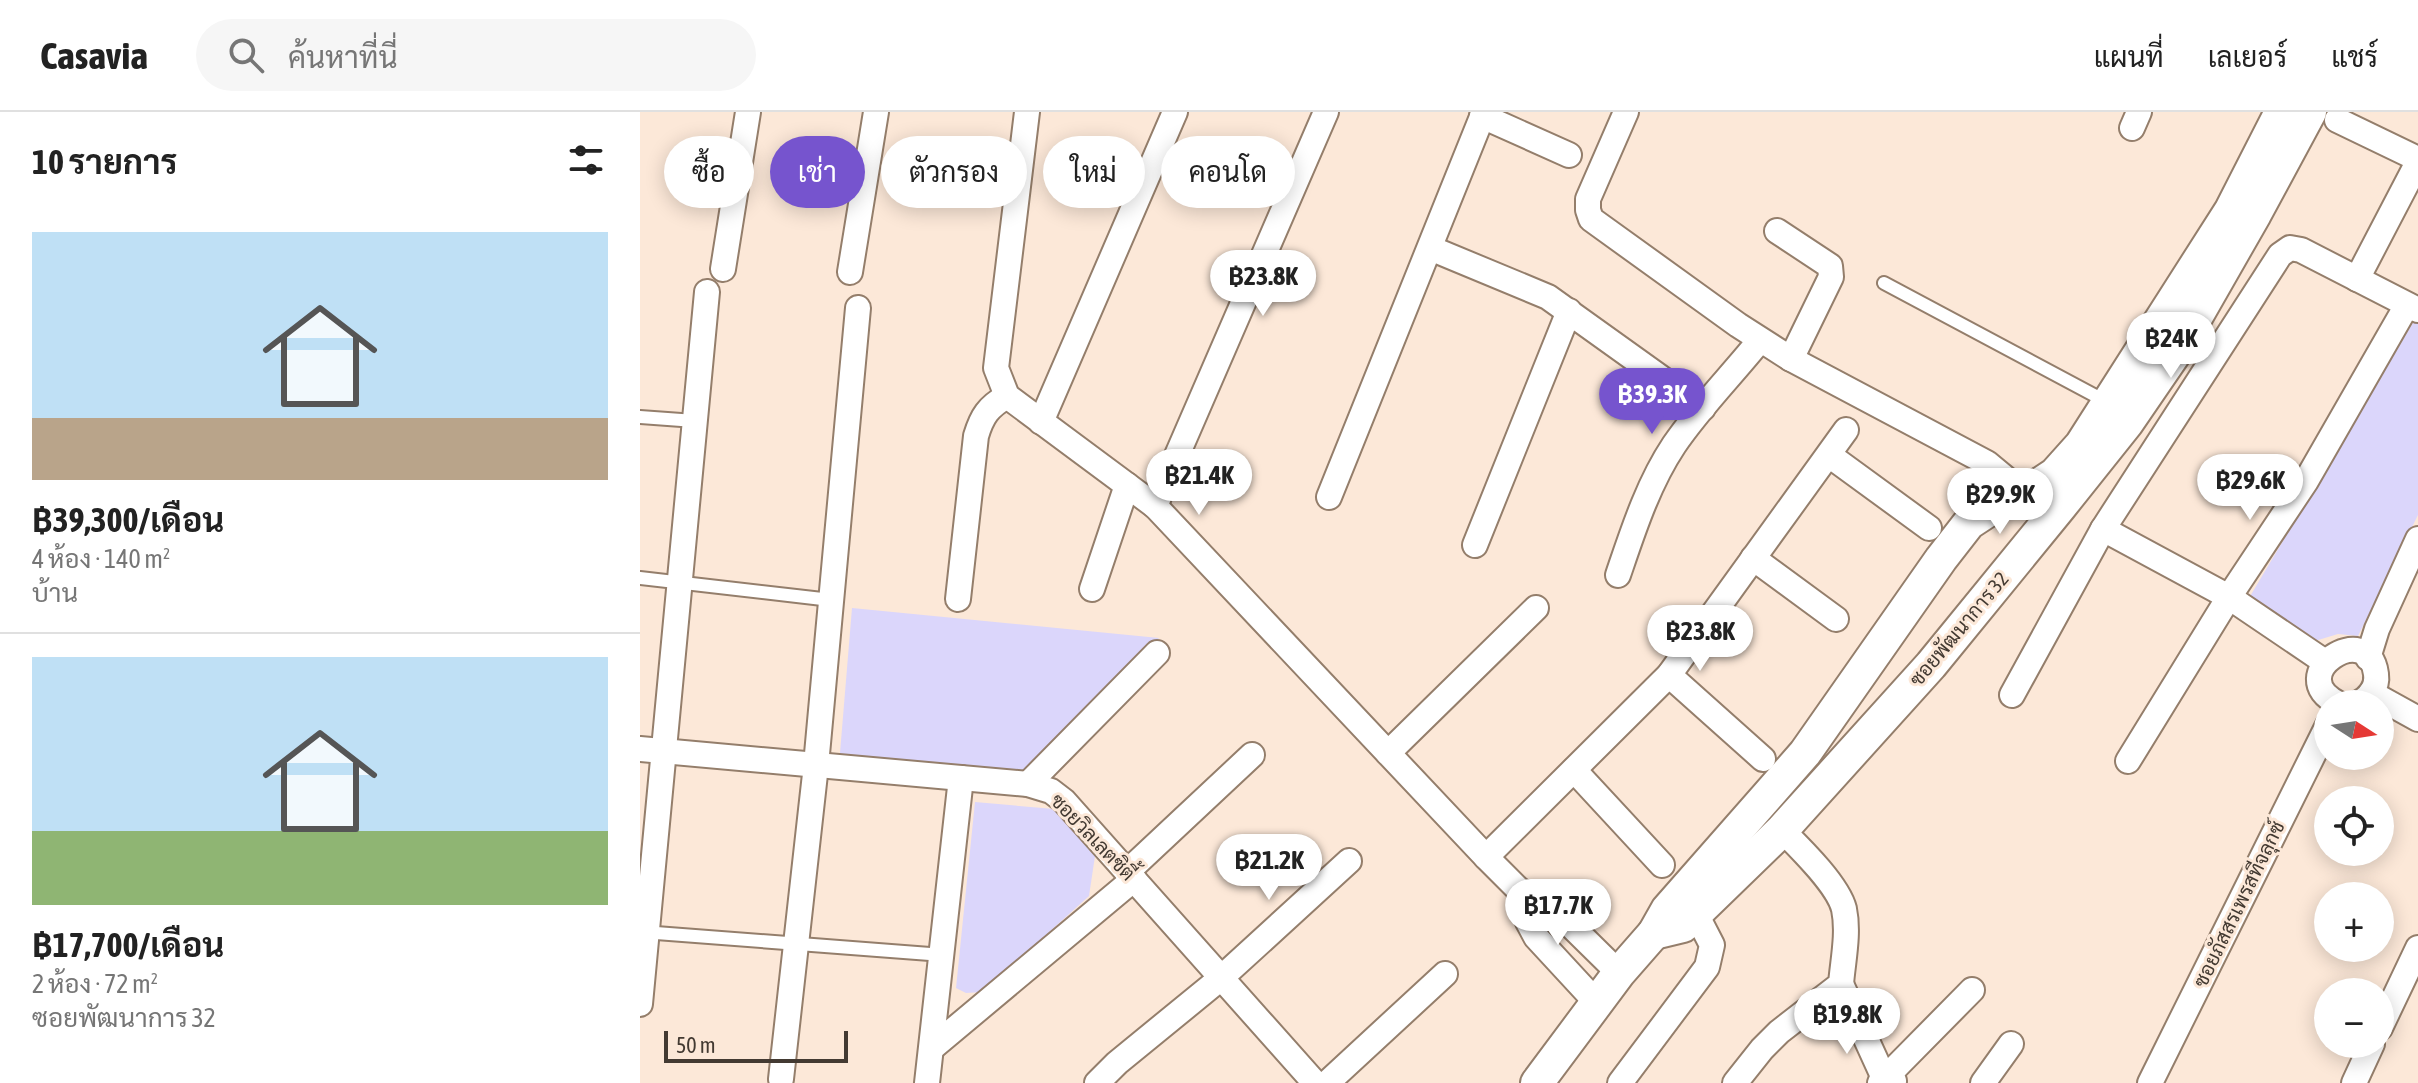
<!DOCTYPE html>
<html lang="th">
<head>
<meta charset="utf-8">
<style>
  body { margin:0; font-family:"Asap Condensed",Sarabun,sans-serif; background:#f6f6f6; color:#222; height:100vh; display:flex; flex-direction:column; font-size:30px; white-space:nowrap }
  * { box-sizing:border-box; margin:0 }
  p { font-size:26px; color:#767676 }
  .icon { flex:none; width:44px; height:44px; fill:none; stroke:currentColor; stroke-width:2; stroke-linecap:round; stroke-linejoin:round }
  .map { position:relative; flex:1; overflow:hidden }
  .side { display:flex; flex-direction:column; background:#fff; width:640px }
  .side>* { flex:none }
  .guide { position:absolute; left:24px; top:24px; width:760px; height:72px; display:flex; gap:16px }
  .needle { width:52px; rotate:102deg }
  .controls { position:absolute; left:1674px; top:578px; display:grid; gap:16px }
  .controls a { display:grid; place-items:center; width:80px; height:80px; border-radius:50%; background:#fff; box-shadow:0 4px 20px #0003; font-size:40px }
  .scale { position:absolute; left:24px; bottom:20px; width:184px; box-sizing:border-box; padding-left:8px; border:4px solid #433a32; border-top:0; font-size:22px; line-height:28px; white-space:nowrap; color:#433a32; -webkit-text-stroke:6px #fce8d8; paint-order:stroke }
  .price { position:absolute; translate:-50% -68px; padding:0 18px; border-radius:28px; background:#fff; color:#222; font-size:26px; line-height:52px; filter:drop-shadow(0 2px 4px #0008) }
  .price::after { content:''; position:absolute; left:50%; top:48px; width:24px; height:18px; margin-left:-12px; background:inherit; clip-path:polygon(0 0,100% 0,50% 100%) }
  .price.active { background:#7654ce; color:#fff }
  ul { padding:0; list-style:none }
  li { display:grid; align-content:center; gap:16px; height:424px; padding:0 32px }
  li+li { border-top:2px solid #e0e0e0 }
  li span { display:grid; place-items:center; height:248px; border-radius:0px; color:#555 }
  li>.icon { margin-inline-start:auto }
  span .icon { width:144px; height:144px; fill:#fffc; stroke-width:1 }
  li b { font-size:34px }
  h2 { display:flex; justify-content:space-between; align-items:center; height:96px; padding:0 32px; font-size:34px }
  .tag { padding:0 28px; border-radius:36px; background:#fff; box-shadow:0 4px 20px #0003; font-size:28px; line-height:72px }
  .tag.active { background:#7654ce; color:#fff }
  header { display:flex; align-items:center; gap:48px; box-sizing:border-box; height:112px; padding:0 40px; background:#fff; border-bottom:2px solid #e0e0e0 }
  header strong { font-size:38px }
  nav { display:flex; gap:44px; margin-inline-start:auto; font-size:28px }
  .search { width:560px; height:72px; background:#f6f6f6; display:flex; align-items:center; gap:20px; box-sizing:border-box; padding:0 28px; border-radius:44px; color:#767676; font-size:30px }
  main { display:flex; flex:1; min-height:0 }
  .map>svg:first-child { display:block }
  .green { fill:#dbd6fb }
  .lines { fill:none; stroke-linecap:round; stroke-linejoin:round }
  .lane-casing { stroke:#947e6b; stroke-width:16 }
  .street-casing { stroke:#947e6b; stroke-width:28 }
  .secondary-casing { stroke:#947e6b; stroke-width:36 }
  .lane { stroke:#fff; stroke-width:12 }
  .street { stroke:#fff; stroke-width:24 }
  .secondary { stroke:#fff; stroke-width:32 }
  .labels { text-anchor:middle; stroke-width:6; stroke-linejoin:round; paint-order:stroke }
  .street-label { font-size:20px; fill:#433a32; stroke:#fce8d8 }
</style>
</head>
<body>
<header>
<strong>Casavia</strong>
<div class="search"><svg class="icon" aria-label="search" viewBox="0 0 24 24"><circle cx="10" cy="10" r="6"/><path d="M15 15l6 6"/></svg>ค้นหาที่นี่</div>
<nav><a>แผนที่</a><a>เลเยอร์</a><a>แชร์</a></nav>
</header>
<main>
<section class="side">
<h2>10 รายการ<svg class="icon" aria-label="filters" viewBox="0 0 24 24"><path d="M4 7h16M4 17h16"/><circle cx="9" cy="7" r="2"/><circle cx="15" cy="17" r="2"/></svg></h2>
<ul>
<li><span style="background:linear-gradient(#bfe0f5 75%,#b9a48a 0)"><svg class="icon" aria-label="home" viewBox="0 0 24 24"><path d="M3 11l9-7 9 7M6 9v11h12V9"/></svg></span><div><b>฿39,300/เดือน</b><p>4 ห้อง · 140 m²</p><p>บ้าน</p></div></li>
<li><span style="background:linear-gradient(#bfe0f5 70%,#8fb573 0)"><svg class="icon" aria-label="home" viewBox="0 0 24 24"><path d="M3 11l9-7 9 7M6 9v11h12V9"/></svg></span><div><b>฿17,700/เดือน</b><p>2 ห้อง · 72 m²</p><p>ซอยพัฒนาการ 32</p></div></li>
</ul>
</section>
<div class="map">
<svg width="1778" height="971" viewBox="0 0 1778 971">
  <rect width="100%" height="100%" fill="#fce8d8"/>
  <!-- green -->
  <g class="green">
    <polygon points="1774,209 1778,211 1778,403 1718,524 1698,522 1675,529 1609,486"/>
    <polygon points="212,496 519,526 384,665 199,653"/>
    <polygon points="335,690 414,697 455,744 449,784 343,880 326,881 316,876"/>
  </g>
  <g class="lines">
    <!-- lane casing -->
    <g class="lane-casing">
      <g id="lane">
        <polyline points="1244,171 1467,290"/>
        <polyline points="0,305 55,309"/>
        <polyline points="0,466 191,488"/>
        <polyline points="3,820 303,843"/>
      </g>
    </g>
    <!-- street casing -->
    <g class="street-casing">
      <g id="street">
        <polyline points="387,0 356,256 367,284 515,394 846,745 879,778 906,792 918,801 979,861"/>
        <polyline points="986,0 948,87 948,98 951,107 1098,213 1151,247 1347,351 1412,405"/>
        <polyline points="842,4 929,43"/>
        <polyline points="1697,8 1778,47"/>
        <polyline points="1492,16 1499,0"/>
        <polyline points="1137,119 1190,154 1191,165 1151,247"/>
        <polyline points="790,136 908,185 1063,296"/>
        <polyline points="83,157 108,0"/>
        <polyline points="210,160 236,0"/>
        <polyline points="1717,167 1778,50"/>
        <polyline points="401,310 535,0"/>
        <polyline points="1189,343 1289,416"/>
        <polyline points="689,385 844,0"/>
        <polyline points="515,394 686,0"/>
        <polyline points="1463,417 1589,485 1685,550"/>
        <polyline points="835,433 929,199"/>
        <polyline points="1113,446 1196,507"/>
        <path d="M 978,463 C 993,419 1008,372 1034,333 C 1059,296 1092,263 1120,228"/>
        <polyline points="452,477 487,373"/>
        <path d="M 318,487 L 336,324 C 342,304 348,295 367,284"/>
        <polyline points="1728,546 1737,517 1778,427"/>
        <polyline points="1029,563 1123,647"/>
        <polyline points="1731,581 1778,607"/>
        <polyline points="1372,583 1463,417 1640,143 1650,136 1661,138 1778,198"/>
        <path d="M 1699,592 C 1640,563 1729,505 1736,562 C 1738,576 1729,586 1717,592"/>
        <polyline points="0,637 388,672 411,679 424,689 675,971"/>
        <polyline points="748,641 896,496"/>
        <polyline points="1488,649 1589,485 1666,369 1767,193"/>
        <polyline points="934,658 1022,753"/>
        <polyline points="388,672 517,541"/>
        <polyline points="846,745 1029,563 1206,318"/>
        <polyline points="487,760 612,643"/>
        <polyline points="879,778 888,810 896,825 957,891"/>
        <polyline points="1201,872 1243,964 1254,969"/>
        <polyline points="0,892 67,180"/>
        <polyline points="1740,916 1778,836"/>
        <polyline points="293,935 494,767"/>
        <polyline points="141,967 176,653 218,196"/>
        <polyline points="287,971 321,666"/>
        <polyline points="457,971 477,951 581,866 709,749"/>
        <polyline points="687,971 805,862"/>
        <polyline points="980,971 1067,855 1072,833 1056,802"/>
        <path d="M 1095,971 L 1122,937 L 1139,920 L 1201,872 C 1203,848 1209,821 1204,797 C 1198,773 1160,736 1142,718"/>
        <polyline points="1240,971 1243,964 1256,955 1332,878"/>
        <polyline points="1343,971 1371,932"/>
        <polyline points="1510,971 1688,613"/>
        <polyline points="1714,971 1732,932"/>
      </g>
    </g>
    <!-- secondary casing -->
    <g class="secondary-casing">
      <g id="secondary">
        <polyline points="1014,821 1043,814 1142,718 1291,553 1420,395 1487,311 1539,235 1615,102 1670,0"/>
        <polyline points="897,971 979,861 1014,821 1027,798 1165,641 1301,447 1329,411 1361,390 1394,376 1415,362 1441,333 1591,98 1641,0"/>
      </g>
    </g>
    <!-- lane -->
    <use href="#lane" class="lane"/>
    <!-- street -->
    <use href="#street" class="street"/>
    <!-- secondary -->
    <use href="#secondary" class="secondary"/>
  </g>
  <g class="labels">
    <!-- street labels -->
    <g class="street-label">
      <text transform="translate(1319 517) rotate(-50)" y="7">ซอยพัฒนาการ 32</text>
      <text transform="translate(453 725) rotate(46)" y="7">ซอยวิลเลตซิตี้</text>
      <text transform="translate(1599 792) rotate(-64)" y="7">ซอยภัสสรเพรสทีจลุกซ์</text>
    </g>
  </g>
</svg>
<div class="controls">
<a><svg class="needle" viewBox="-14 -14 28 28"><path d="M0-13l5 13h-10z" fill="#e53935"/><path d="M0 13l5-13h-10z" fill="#767676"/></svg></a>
<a><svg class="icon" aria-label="locate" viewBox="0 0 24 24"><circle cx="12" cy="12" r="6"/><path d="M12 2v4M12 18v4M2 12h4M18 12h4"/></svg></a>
<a>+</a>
<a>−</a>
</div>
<div class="scale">50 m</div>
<b class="price" style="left:623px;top:206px">฿23.8K</b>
<b class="price" style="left:1531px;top:268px">฿24K</b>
<b class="price active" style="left:1012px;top:324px">฿39.3K</b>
<b class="price" style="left:559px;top:405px">฿21.4K</b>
<b class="price" style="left:1610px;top:410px">฿29.6K</b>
<b class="price" style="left:1360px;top:424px">฿29.9K</b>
<b class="price" style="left:1060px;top:561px">฿23.8K</b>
<b class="price" style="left:629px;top:790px">฿21.2K</b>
<b class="price" style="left:918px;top:835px">฿17.7K</b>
<b class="price" style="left:1207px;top:944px">฿19.8K</b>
<div class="guide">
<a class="tag">ซื้อ</a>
<a class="tag active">เช่า</a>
<a class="tag">ตัวกรอง</a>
<a class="tag">ใหม่</a>
<a class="tag">คอนโด</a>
</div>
</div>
</main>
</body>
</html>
